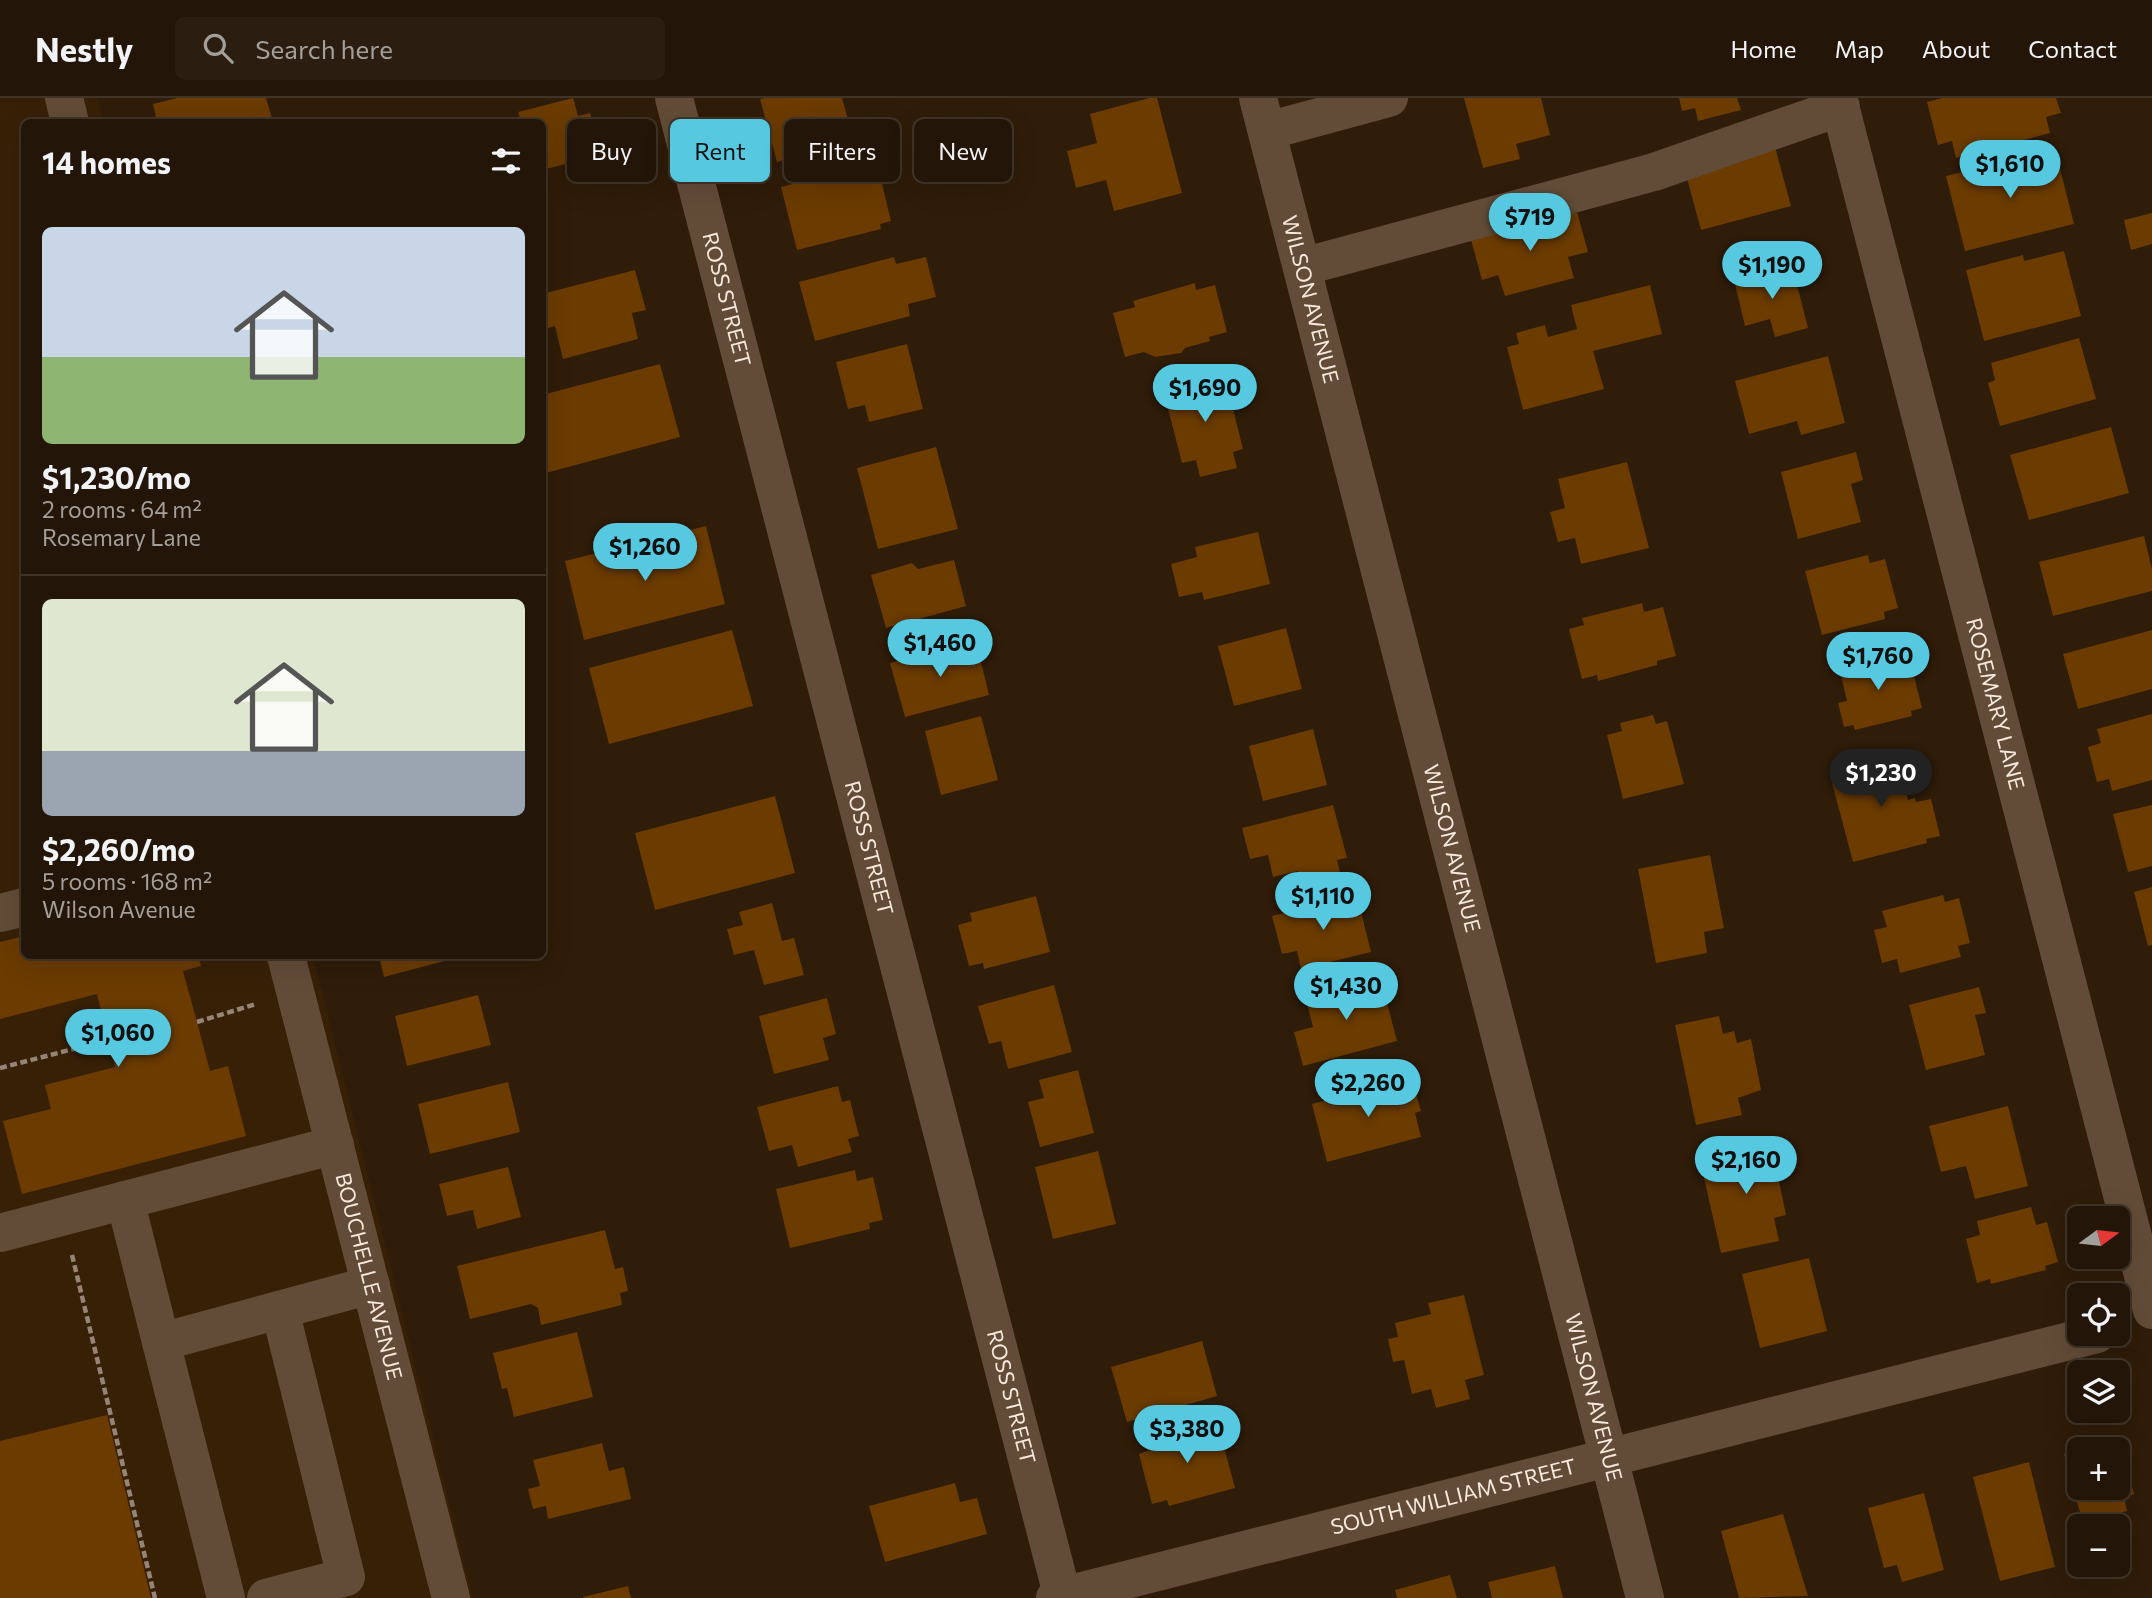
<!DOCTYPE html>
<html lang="en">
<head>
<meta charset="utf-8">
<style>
  body { margin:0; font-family:Commissioner,sans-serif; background:#2b1e11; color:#f1f3f6; height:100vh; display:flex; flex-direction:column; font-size:26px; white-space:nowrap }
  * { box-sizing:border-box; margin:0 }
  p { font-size:23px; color:#a39f9b }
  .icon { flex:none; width:38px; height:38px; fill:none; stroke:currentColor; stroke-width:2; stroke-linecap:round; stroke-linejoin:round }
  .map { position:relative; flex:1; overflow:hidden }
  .panel { position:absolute; left:21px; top:21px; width:525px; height:840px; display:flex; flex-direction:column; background:#231507; border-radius:10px; box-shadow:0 7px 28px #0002,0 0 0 2px #403428 }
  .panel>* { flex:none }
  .banner { position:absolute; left:567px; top:21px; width:665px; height:63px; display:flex; gap:14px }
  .needle { width:46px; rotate:75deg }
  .fabs { position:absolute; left:2067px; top:1108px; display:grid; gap:14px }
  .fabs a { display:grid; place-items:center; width:63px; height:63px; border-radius:10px; background:#231507; box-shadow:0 7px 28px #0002,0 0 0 2px #403428; font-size:35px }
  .price { position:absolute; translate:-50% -60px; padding:0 16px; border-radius:24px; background:#56c9e0; color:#111; font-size:23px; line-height:46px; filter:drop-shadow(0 2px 4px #0008) }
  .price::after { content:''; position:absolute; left:50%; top:42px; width:21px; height:16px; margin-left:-10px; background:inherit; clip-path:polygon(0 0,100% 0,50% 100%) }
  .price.active { background:#222; color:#fff }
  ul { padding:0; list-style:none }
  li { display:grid; align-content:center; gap:14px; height:371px; padding:0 21px }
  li+li { border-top:2px solid #403428 }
  li span { display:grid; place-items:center; height:217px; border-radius:10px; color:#555 }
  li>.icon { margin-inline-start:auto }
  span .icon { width:126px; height:126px; fill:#fffc; stroke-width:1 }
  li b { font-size:30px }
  h2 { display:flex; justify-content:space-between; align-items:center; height:84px; padding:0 21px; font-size:30px }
  .tag { padding:0 24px; border-radius:10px; background:#231507; box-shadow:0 7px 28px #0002,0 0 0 2px #403428; font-size:24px; line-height:63px }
  .tag.active { background:#56c9e0; color:#111 }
  header { display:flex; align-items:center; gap:42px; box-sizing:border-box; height:98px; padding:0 35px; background:#231507; border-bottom:2px solid #403428 }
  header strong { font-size:33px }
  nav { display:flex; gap:38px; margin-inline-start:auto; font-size:24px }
  .search { width:490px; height:63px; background:#2b1e11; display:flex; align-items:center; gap:18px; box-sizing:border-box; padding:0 24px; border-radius:10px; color:#a39f9b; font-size:26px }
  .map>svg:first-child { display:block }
  .built { fill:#382007 }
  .building { fill:#6b3b00 }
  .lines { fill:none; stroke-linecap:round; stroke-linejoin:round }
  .path { stroke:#958576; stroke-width:4.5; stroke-dasharray:7 3.5; stroke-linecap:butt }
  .minor { stroke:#624c38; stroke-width:38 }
  .labels { text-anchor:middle; stroke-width:7; stroke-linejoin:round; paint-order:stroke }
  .street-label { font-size:21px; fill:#f7e9de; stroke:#2f1c09 }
</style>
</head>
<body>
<header>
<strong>Nestly</strong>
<div class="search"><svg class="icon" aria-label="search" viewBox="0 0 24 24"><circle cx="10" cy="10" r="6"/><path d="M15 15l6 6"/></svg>Search here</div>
<nav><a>Home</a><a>Map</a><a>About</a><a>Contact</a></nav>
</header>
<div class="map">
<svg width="2152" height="1500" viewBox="0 0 2152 1500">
  <rect width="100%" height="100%" fill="#2f1c09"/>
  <!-- built -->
  <polygon class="built" points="0,0 97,0 104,24 24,24 24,858 313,858 473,1500 0,1500"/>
  <!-- building -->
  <g class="building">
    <polygon points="177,0 266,0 273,24 157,24 153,6"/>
    <polygon points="573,0 578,18 590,15 600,52 588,56 589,60 542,72 542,24 521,24 518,14"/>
    <polygon points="765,0 842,0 856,50 819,60 817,53 777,64 760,1"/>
    <polygon points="1149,0 1157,0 1182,95 1114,113 1106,82 1076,90 1067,53 1097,45 1090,16"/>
    <polygon points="1464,0 1541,0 1550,37 1516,46 1520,61 1483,70"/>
    <polygon points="1679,0 1737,0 1741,12 1698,23 1695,10 1682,13"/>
    <polygon points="1942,0 2056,0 2061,15 2046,19 2050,35 1956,60 1952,43 1938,47 1927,4"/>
    <polygon points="1775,49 1791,108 1701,132 1685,73"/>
    <polygon points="2055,51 2074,126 1965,153 1946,78"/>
    <polygon points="877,65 891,123 880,126 881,131 797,152 781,89"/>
    <polygon points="1577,114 1588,154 1568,159 1574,180 1505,198 1498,177 1482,182 1470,138"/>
    <polygon points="2152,115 2152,146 2131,152 2124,122"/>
    <polygon points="2064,153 2081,218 1984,243 1966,172 2023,157 2024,163"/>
    <polygon points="894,159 896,166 926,159 936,199 908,206 910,218 815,243 799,184"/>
    <polygon points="1792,167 1808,230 1775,239 1770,221 1745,228 1734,182"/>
    <polygon points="635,172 646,212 632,215 638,241 563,261 555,228 542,232 542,196"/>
    <polygon points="1195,185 1196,192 1215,187 1227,234 1209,239 1210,243 1185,250 1181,255 1155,259 1144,254 1125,259 1113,215 1135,209 1133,203"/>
    <polygon points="1650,187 1662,236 1593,253 1604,291 1523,312 1507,249 1519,246 1516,235 1545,227 1548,239 1577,231 1571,207"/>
    <polygon points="2079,240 2096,301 2000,328 1988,285 1995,282 1991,265"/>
    <polygon points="907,246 923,311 869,324 865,307 848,311 836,264"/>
    <polygon points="1828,258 1845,325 1801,337 1797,323 1749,336 1735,283"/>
    <polygon points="660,266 680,339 542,376 542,297"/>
    <polygon points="1224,275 1243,351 1233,354 1237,370 1200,379 1196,362 1182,365 1163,291"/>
    <polygon points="2111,329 2129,395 2029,422 2010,357"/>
    <polygon points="936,349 958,431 878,451 857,370"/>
    <polygon points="1856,354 1863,382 1851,386 1861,424 1798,441 1781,374"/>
    <polygon points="1627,364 1649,450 1581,466 1575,440 1558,444 1550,414 1565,410 1558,381"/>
    <polygon points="706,428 725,506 584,542 565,463"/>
    <polygon points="1258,434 1270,486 1204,502 1202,494 1179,499 1171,466 1197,459 1195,449"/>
    <polygon points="2144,438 2152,471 2152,493 2053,518 2039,464"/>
    <polygon points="1868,457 1870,465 1885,461 1898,510 1884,514 1885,521 1822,537 1805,473"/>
    <polygon points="954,462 966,508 886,530 871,477 912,465 918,471"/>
    <polygon points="1642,505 1644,514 1663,509 1676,558 1657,563 1657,567 1598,583 1597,577 1582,581 1569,531 1584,527 1582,520"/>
    <polygon points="1286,530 1302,591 1234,608 1218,548"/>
    <polygon points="732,532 753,608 609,646 589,570"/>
    <polygon points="2152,532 2152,591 2078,611 2063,556"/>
    <polygon points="976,543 989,597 905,619 890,565"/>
    <polygon points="1897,555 1902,573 1912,570 1922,610 1911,613 1912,618 1855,632 1853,627 1844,629 1838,605 1847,603 1839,569"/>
    <polygon points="2152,616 2152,682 2112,693 2109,681 2097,684 2088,649 2101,645 2097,631"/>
    <polygon points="1653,617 1656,626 1667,623 1684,686 1623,701 1607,637 1622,633 1620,625"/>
    <polygon points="981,618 998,682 941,697 925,633"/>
    <polygon points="1313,631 1327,687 1263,703 1249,648"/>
    <polygon points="1895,651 1908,702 1915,700 1916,704 1931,701 1940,738 1926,741 1927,745 1853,764 1831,681 1855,675 1852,663"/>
    <polygon points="775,698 795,775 655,812 635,735"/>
    <polygon points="1333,707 1347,760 1337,762 1342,782 1303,792 1298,773 1273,779 1268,757 1250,761 1242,730"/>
    <polygon points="2152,707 2152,768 2128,774 2113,716"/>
    <polygon points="1710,757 1724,830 1704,834 1707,855 1656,865 1638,771"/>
    <polygon points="2152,789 2152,847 2148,848 2134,794"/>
    <polygon points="1357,797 1371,854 1301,871 1297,853 1282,856 1272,818"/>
    <polygon points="1943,797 1945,804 1959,800 1970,845 1958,848 1961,859 1900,875 1897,861 1882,865 1874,832 1887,829 1882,813"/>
    <polygon points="1036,798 1050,854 984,871 983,865 969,868 958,827 972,823 970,815"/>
    <polygon points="772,805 782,843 794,840 804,877 764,887 754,852 734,857 727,831 743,827 739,814"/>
    <polygon points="24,838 24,858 198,858 201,868 183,873 197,924 210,973 228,968 246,1038 22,1096 3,1023 51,1011 45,987 115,969 97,896 0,921 0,844"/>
    <polygon points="379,858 463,858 384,879"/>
    <polygon points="1380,879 1397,943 1303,968 1294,934 1313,929 1305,898"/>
    <polygon points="1054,887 1072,954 1008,971 1001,943 989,946 978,908"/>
    <polygon points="1979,889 1986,915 1975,917 1985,957 1926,972 1909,907"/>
    <polygon points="478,897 491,947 407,968 395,918"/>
    <polygon points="827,900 836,936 823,940 829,962 774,976 759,918"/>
    <polygon points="1719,918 1723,936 1734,933 1737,945 1751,941 1761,992 1738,1000 1742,1017 1696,1027 1675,927"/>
    <polygon points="1078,972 1094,1035 1040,1049 1028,1004 1044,1000 1039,982"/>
    <polygon points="1411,979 1421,1013 1415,1015 1421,1039 1327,1064 1312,1006"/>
    <polygon points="508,984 520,1034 430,1056 418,1006"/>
    <polygon points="838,988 842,1004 850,1002 859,1038 848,1041 852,1054 798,1069 792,1047 769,1053 757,1009"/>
    <polygon points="2008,1008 2028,1088 1975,1101 1966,1068 1941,1074 1929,1028"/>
    <polygon points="1772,1046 1773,1052 1785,1049 1790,1071 1777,1074 1786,1117 1774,1120 1779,1143 1721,1155 1700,1062"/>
    <polygon points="1098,1053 1116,1126 1053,1141 1035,1069"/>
    <polygon points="508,1069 521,1119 477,1131 473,1112 447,1118 439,1086"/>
    <polygon points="855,1072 857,1083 873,1079 883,1122 869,1125 870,1131 790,1150 776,1091"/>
    <polygon points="2031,1109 2036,1127 2047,1124 2058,1164 2045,1168 2046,1172 1991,1186 1990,1181 1977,1185 1966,1141 1980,1137 1977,1123"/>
    <polygon points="605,1132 615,1171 623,1169 628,1193 620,1195 622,1207 541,1227 538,1210 531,1206 470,1221 457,1168"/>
    <polygon points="1809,1160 1827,1233 1760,1250 1742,1176"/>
    <polygon points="1464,1197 1484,1277 1465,1282 1470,1301 1436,1310 1431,1291 1412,1296 1404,1262 1393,1264 1388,1241 1398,1239 1395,1225 1431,1216 1428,1205"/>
    <polygon points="577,1234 593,1299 514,1319 507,1290 502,1291 493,1255"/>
    <polygon points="1202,1243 1217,1298 1127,1324 1111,1269"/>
    <polygon points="107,1317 151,1500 0,1500 0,1343"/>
    <polygon points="1217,1323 1235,1390 1169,1408 1167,1402 1152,1406 1139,1356 1153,1351 1150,1341"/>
    <polygon points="2119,1341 2134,1396 2124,1399 2127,1413 2083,1425 2064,1356 2079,1352 2079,1390 2118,1390 2118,1351 2087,1350"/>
    <polygon points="602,1345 609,1373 624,1369 631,1401 548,1421 546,1408 533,1411 528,1391 540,1388 533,1362"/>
    <polygon points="2029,1364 2055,1469 2000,1483 1973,1379"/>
    <polygon points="955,1385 960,1404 977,1400 987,1436 885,1464 869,1408"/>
    <polygon points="1924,1395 1944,1472 1902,1484 1897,1467 1884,1470 1868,1410"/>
    <polygon points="1783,1416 1808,1498 1739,1500 1721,1433"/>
    <polygon points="1555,1468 1563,1500 1492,1500 1488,1484"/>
    <polygon points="1450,1477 1457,1500 1397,1500 1395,1492"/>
    <polygon points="628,1488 631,1500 583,1500 583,1499"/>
  </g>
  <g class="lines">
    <!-- path -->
    <g class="path">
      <polyline points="197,924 256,906"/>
      <polyline points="0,970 108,942"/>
      <polyline points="72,1157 155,1500"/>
    </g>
    <!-- minor -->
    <g class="minor">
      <polyline points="64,0 70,24"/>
      <path id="s1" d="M 674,0 L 1063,1500"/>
      <path id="s2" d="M 1258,0 L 1645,1500"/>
      <path id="s3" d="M 1838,0 L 2152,1212"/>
      <polyline points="1267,33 1389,0"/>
      <polyline points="1302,169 1654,74 1841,9"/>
      <polyline points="0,815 24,809"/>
      <path id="s4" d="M 286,858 L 451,1500"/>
      <polyline points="125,1102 226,1500"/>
      <polyline points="0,1135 335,1047"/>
      <polyline points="161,1244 371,1187"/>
      <polyline points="266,1500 346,1479 280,1212"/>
      <path id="s5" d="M 1055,1500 L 2097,1236"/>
    </g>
  </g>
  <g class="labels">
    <!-- street labels -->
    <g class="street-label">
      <text dy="7" stroke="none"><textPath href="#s1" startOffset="208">ROSS STREET</textPath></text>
      <text dy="7" stroke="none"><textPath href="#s2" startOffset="208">WILSON AVENUE</textPath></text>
      <text dy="7" stroke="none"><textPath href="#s3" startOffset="626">ROSEMARY LANE</textPath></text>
      <text dy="7" stroke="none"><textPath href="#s1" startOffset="775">ROSS STREET</textPath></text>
      <text dy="7" stroke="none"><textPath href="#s2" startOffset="775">WILSON AVENUE</textPath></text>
      <text dy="7" stroke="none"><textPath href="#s4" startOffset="331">BOUCHELLE AVENUE</textPath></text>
      <text dy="7" stroke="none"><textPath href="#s1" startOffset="1342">ROSS STREET</textPath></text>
      <text dy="7" stroke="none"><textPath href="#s2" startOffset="1342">WILSON AVENUE</textPath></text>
      <text dy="7" stroke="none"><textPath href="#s5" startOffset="411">SOUTH WILLIAM STREET</textPath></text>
    </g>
  </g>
</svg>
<div class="fabs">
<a><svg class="needle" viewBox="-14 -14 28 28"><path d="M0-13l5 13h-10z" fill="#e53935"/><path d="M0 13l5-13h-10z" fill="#a39f9b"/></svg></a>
<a><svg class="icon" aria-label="locate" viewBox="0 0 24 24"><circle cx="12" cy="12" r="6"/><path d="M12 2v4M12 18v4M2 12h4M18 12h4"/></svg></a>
<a><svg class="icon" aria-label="layers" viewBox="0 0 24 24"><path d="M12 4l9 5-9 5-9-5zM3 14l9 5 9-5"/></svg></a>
<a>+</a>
<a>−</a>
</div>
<b class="price" style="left:2010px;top:102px">$1,610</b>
<b class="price" style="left:1530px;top:155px">$719</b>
<b class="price" style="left:1772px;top:203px">$1,190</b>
<b class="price" style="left:1205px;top:326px">$1,690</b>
<b class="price" style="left:645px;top:485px">$1,260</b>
<b class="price" style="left:940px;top:581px">$1,460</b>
<b class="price" style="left:1878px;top:594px">$1,760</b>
<b class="price active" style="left:1881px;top:711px">$1,230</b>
<b class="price" style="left:1323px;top:834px">$1,110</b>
<b class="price" style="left:1346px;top:924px">$1,430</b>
<b class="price" style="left:118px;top:971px">$1,060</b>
<b class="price" style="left:1368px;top:1021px">$2,260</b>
<b class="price" style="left:1746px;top:1098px">$2,160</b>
<b class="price" style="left:1187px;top:1367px">$3,380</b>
<div class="banner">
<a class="tag">Buy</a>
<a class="tag active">Rent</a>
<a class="tag">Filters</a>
<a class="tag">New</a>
</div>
<section class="panel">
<h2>14 homes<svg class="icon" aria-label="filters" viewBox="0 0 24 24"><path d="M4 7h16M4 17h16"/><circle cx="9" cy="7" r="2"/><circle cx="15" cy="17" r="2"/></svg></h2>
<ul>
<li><span style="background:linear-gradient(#c9d6e8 60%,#8fb573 0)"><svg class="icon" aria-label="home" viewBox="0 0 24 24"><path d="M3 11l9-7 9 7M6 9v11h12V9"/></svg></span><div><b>$1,230/mo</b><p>2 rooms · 64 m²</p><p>Rosemary Lane</p></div></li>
<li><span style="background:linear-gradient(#dfe7d0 70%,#9aa5b1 0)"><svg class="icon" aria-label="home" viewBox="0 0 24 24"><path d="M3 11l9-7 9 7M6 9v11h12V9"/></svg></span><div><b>$2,260/mo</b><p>5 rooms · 168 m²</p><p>Wilson Avenue</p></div></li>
</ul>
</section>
</div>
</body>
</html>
